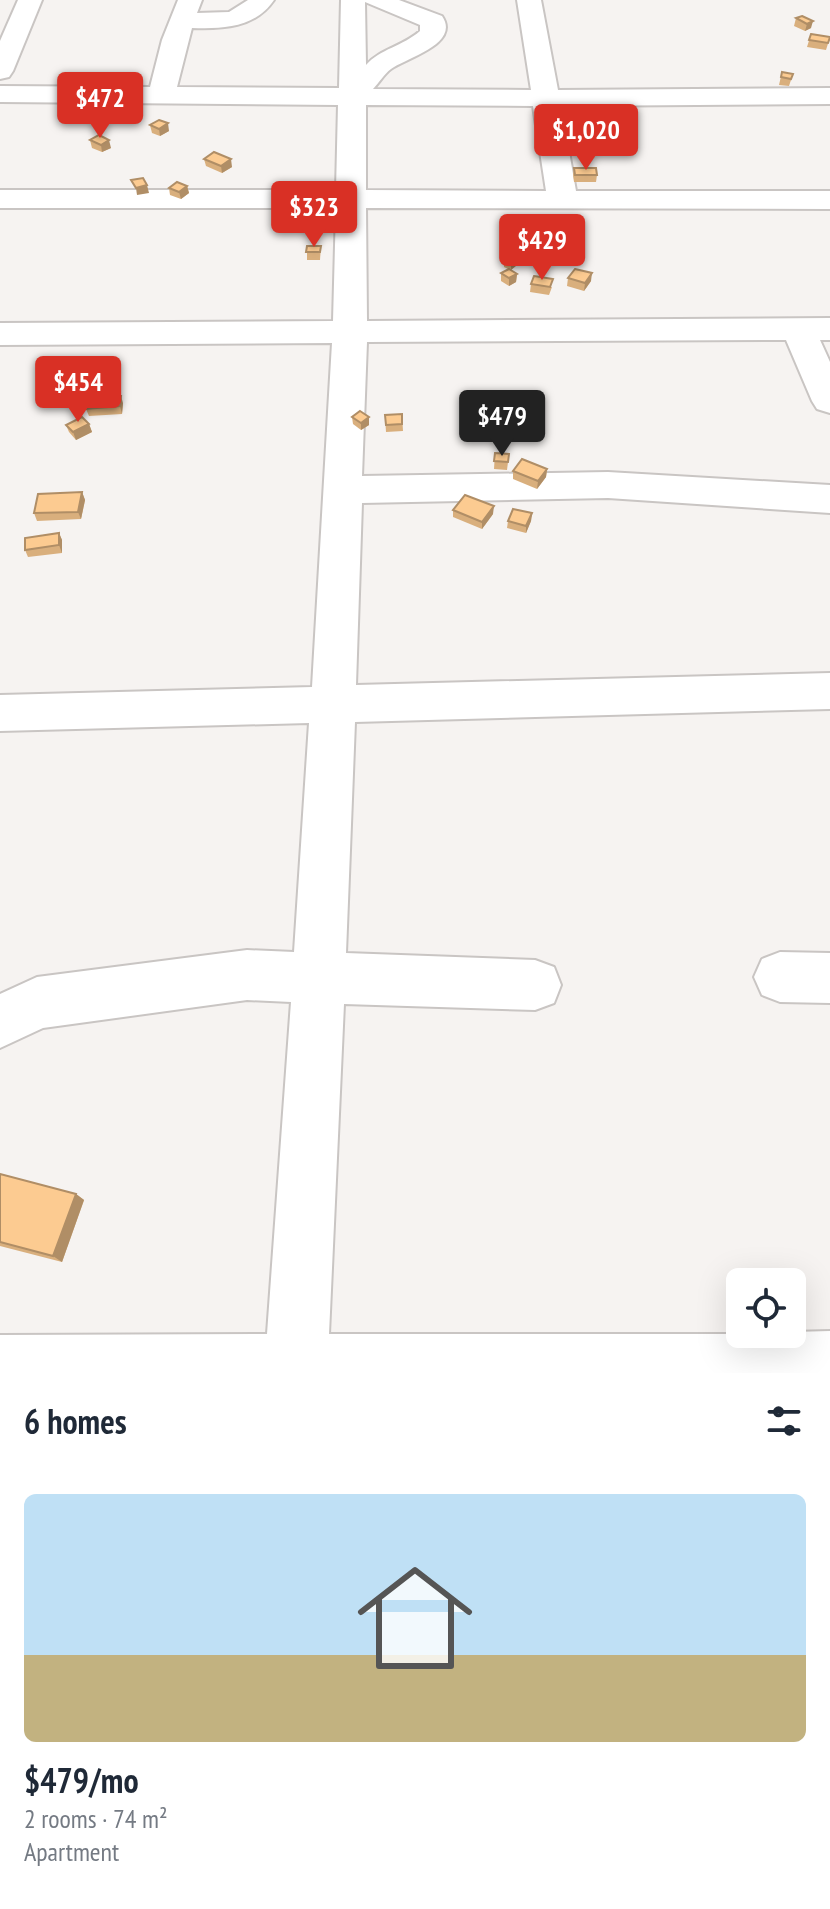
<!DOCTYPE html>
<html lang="en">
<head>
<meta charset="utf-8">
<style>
  body { margin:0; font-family:"PT Sans Narrow",sans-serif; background:#f6f6f7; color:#1f2937; height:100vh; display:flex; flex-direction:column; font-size:30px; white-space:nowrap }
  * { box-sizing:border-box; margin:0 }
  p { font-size:26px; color:#747a83 }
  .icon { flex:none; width:44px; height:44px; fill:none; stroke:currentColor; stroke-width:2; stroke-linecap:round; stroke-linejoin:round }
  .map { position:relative; height:1373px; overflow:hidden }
  .side { display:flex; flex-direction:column; background:#fff; flex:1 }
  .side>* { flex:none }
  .tools { position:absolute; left:726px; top:1268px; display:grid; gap:16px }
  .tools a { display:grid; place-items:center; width:80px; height:80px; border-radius:12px; background:#fff; box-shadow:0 8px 32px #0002; font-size:40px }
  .price { position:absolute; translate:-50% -68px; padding:0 18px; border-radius:8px; background:#d93025; color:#fff; font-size:26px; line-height:52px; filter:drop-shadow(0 2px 4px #0008) }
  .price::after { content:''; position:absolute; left:50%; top:48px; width:24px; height:18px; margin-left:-12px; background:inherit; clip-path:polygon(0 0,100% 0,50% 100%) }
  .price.selected { background:#222; color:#fff }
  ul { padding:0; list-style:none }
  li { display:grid; align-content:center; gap:16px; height:424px; padding:0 24px }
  li span { display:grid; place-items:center; height:248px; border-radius:12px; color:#555 }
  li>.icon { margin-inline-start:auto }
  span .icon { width:144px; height:144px; fill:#fffc; stroke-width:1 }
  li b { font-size:34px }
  h2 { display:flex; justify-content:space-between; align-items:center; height:96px; padding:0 24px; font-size:34px }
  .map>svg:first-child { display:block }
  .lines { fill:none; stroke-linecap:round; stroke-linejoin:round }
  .minor-casing { stroke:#c9c5c3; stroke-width:4 }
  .minor { fill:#fff; fill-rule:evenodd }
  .wall { fill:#d9af7d }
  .shaded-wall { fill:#b08e66 }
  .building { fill:#fccb91; stroke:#b08e66; stroke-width:2 }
</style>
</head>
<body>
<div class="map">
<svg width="830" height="1373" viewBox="0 0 830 1373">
  <rect width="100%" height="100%" fill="#f6f3f1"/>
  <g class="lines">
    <!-- minor casing -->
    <g class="minor-casing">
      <g id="minor">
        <polygon points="18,0 42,0 13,71 9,77 0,79 0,41"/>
        <path d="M 178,0 L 202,0 L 197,13 L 229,12 L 248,0 L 274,0 C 255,28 223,29 192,28 L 177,87 L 339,88 L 341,0 L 399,0 L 442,16 C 461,44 406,58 391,69 C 384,74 379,83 373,89 L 531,90 L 517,0 L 541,0 L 558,90 L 830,88 L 830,104 L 561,106 L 576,191 L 830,191 L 830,209 L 366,208 L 367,321 L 830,318 L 830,340 L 820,340 L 830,362 L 830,413 L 817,409 L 812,401 L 786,340 L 367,342 L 362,476 L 608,472 L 830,485 L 830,513 L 608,498 L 362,503 L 356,685 L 830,673 L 830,709 L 355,722 L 346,953 L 535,960 L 554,967 L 561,985 L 554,1003 L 535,1010 L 344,1004 L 329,1334 L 792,1334 L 792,1332 L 830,1331 L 830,1373 L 0,1373 L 0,1335 L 267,1334 L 291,1002 L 247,1000 L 43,1028 L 0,1048 L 0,994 L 37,977 L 247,950 L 294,952 L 309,723 L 0,731 L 0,695 L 312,687 L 332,343 L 0,345 L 0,323 L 333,321 L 336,208 L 0,208 L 0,190 L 336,190 L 338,105 L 0,102 L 0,86 L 150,87 L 162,40 ZM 365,2 L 420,25 L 420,31 C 403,46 380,49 366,65 ZM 366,105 L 533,106 L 546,191 L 366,190 Z"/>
        <polygon points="780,952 830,953 830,1003 780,1002 762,995 754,977 762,959"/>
      </g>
    </g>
    <!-- minor -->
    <use href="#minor" class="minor"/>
  </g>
  <!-- wall -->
  <g class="wall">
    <polygon points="802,16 811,28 805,31 794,26 796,18"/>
    <polygon points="811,34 830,37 826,50 807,47"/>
    <polygon points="782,72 793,74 789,86 779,85"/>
    <polygon points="150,125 169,131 160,136 152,133"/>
    <polygon points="90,140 111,148 102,152 92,148"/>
    <polygon points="204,159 232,167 222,173 206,166"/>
    <polygon points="574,168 597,175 596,182 574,182 573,175"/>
    <polygon points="187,186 189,193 181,199 170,195 169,188"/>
    <polygon points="315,187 328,198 325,203 311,200 311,192"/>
    <polygon points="307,246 321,246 320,260 307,260"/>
    <polygon points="518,258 517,265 511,270 517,274 516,282 509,286 501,281 501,273 508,269 504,267 504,259"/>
    <polygon points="568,278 591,281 584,291 567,286"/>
    <polygon points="531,284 552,287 549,295 530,292"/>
    <polygon points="123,403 122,414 89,416 86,409"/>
    <polygon points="402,414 403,431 386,432 385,415"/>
    <polygon points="352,417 369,425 361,430 353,424"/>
    <polygon points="89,424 92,432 76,440 69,432 66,425"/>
    <polygon points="495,453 509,454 507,470 494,469"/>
    <polygon points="547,469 546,477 537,489 513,479 513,471"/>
    <polygon points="82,492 85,500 81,519 37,521 34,513"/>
    <polygon points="453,510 493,514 482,529 453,517"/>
    <polygon points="532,513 531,521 526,533 507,528 508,521"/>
    <polygon points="59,533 62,540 62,553 28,557 25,550"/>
    <polygon points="0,1174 76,1194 84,1200 62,1262 0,1246"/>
  </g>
  <!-- shaded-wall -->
  <g class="shaded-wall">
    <polygon points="813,21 811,28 805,31 807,24"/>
    <polygon points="168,123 169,131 160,136 159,129"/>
    <polygon points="109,140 111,148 102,152 101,145"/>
    <polygon points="231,159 232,167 222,173 221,166"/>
    <polygon points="147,185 149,193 137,195 136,188"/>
    <polygon points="187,186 189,193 181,199 179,192"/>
    <polygon points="328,191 328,198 325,203 324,195"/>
    <polygon points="518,258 517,265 511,270 511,262"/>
    <polygon points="592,273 591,281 584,291 585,283"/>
    <polygon points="517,274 516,282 509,286 509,278"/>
    <polygon points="121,396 123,403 122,414 120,406"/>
    <polygon points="369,417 369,425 361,430 361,423"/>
    <polygon points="89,424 92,432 76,440 73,432"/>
    <polygon points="547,469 546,477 537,489 538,481"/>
    <polygon points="82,492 85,500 81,519 78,512"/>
    <polygon points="494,506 493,514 482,529 482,522"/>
    <polygon points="532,513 531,521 526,533 526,526"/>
    <polygon points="59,533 62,540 62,553 59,545"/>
    <polygon points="76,1194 84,1200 62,1262 53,1256"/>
  </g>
  <!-- building -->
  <g class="building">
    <polygon points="802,16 813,21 807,24 796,18"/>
    <polygon points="811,34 830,37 828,43 809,40"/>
    <polygon points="782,72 793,74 791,79 781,77"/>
    <polygon points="159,120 168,123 159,129 150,125"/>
    <polygon points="99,135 109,140 101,145 90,140"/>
    <polygon points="214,152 231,159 221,166 204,159"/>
    <polygon points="574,168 596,168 597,175 575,175"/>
    <polygon points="143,178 147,185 136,188 131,180"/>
    <polygon points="177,182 187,186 179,192 169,188"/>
    <polygon points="315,187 328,191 324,195 311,192"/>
    <polygon points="307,246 321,246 320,252 306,252"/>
    <polygon points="511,255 518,258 511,262 504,259"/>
    <polygon points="509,269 517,274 509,278 501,273"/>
    <polygon points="575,269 592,273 585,283 568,278"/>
    <polygon points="534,276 553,279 550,287 531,284"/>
    <polygon points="121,396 120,406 86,409 87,398"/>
    <polygon points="360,411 369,417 361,423 352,417"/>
    <polygon points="402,414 402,424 386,425 385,415"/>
    <polygon points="82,417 89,424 73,432 66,425"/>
    <polygon points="495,453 509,454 508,462 494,461"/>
    <polygon points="522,459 547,469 538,481 513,471"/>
    <polygon points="82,492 78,512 34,513 38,494"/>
    <polygon points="465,495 494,506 482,522 453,510"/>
    <polygon points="513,509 532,513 526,526 508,521"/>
    <polygon points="59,533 59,545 25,550 25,538"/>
    <polygon points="0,1174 76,1194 53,1256 0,1242"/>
  </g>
</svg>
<div class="tools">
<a><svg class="icon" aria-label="locate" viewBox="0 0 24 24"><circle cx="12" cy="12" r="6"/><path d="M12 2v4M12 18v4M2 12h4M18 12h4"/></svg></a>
</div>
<b class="price" style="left:100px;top:140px">$472</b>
<b class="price" style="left:586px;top:172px">$1,020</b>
<b class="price" style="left:314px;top:249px">$323</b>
<b class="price" style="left:542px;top:282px">$429</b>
<b class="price" style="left:78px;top:424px">$454</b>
<b class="price selected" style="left:502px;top:458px">$479</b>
</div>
<section class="side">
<h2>6 homes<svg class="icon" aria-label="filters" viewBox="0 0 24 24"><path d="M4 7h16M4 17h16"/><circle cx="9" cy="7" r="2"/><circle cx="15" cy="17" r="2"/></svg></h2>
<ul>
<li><span style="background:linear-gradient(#bfe0f5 65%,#c2b280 0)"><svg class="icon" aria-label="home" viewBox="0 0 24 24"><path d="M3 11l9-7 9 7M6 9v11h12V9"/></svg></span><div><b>$479/mo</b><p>2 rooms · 74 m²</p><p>Apartment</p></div></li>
</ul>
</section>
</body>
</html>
